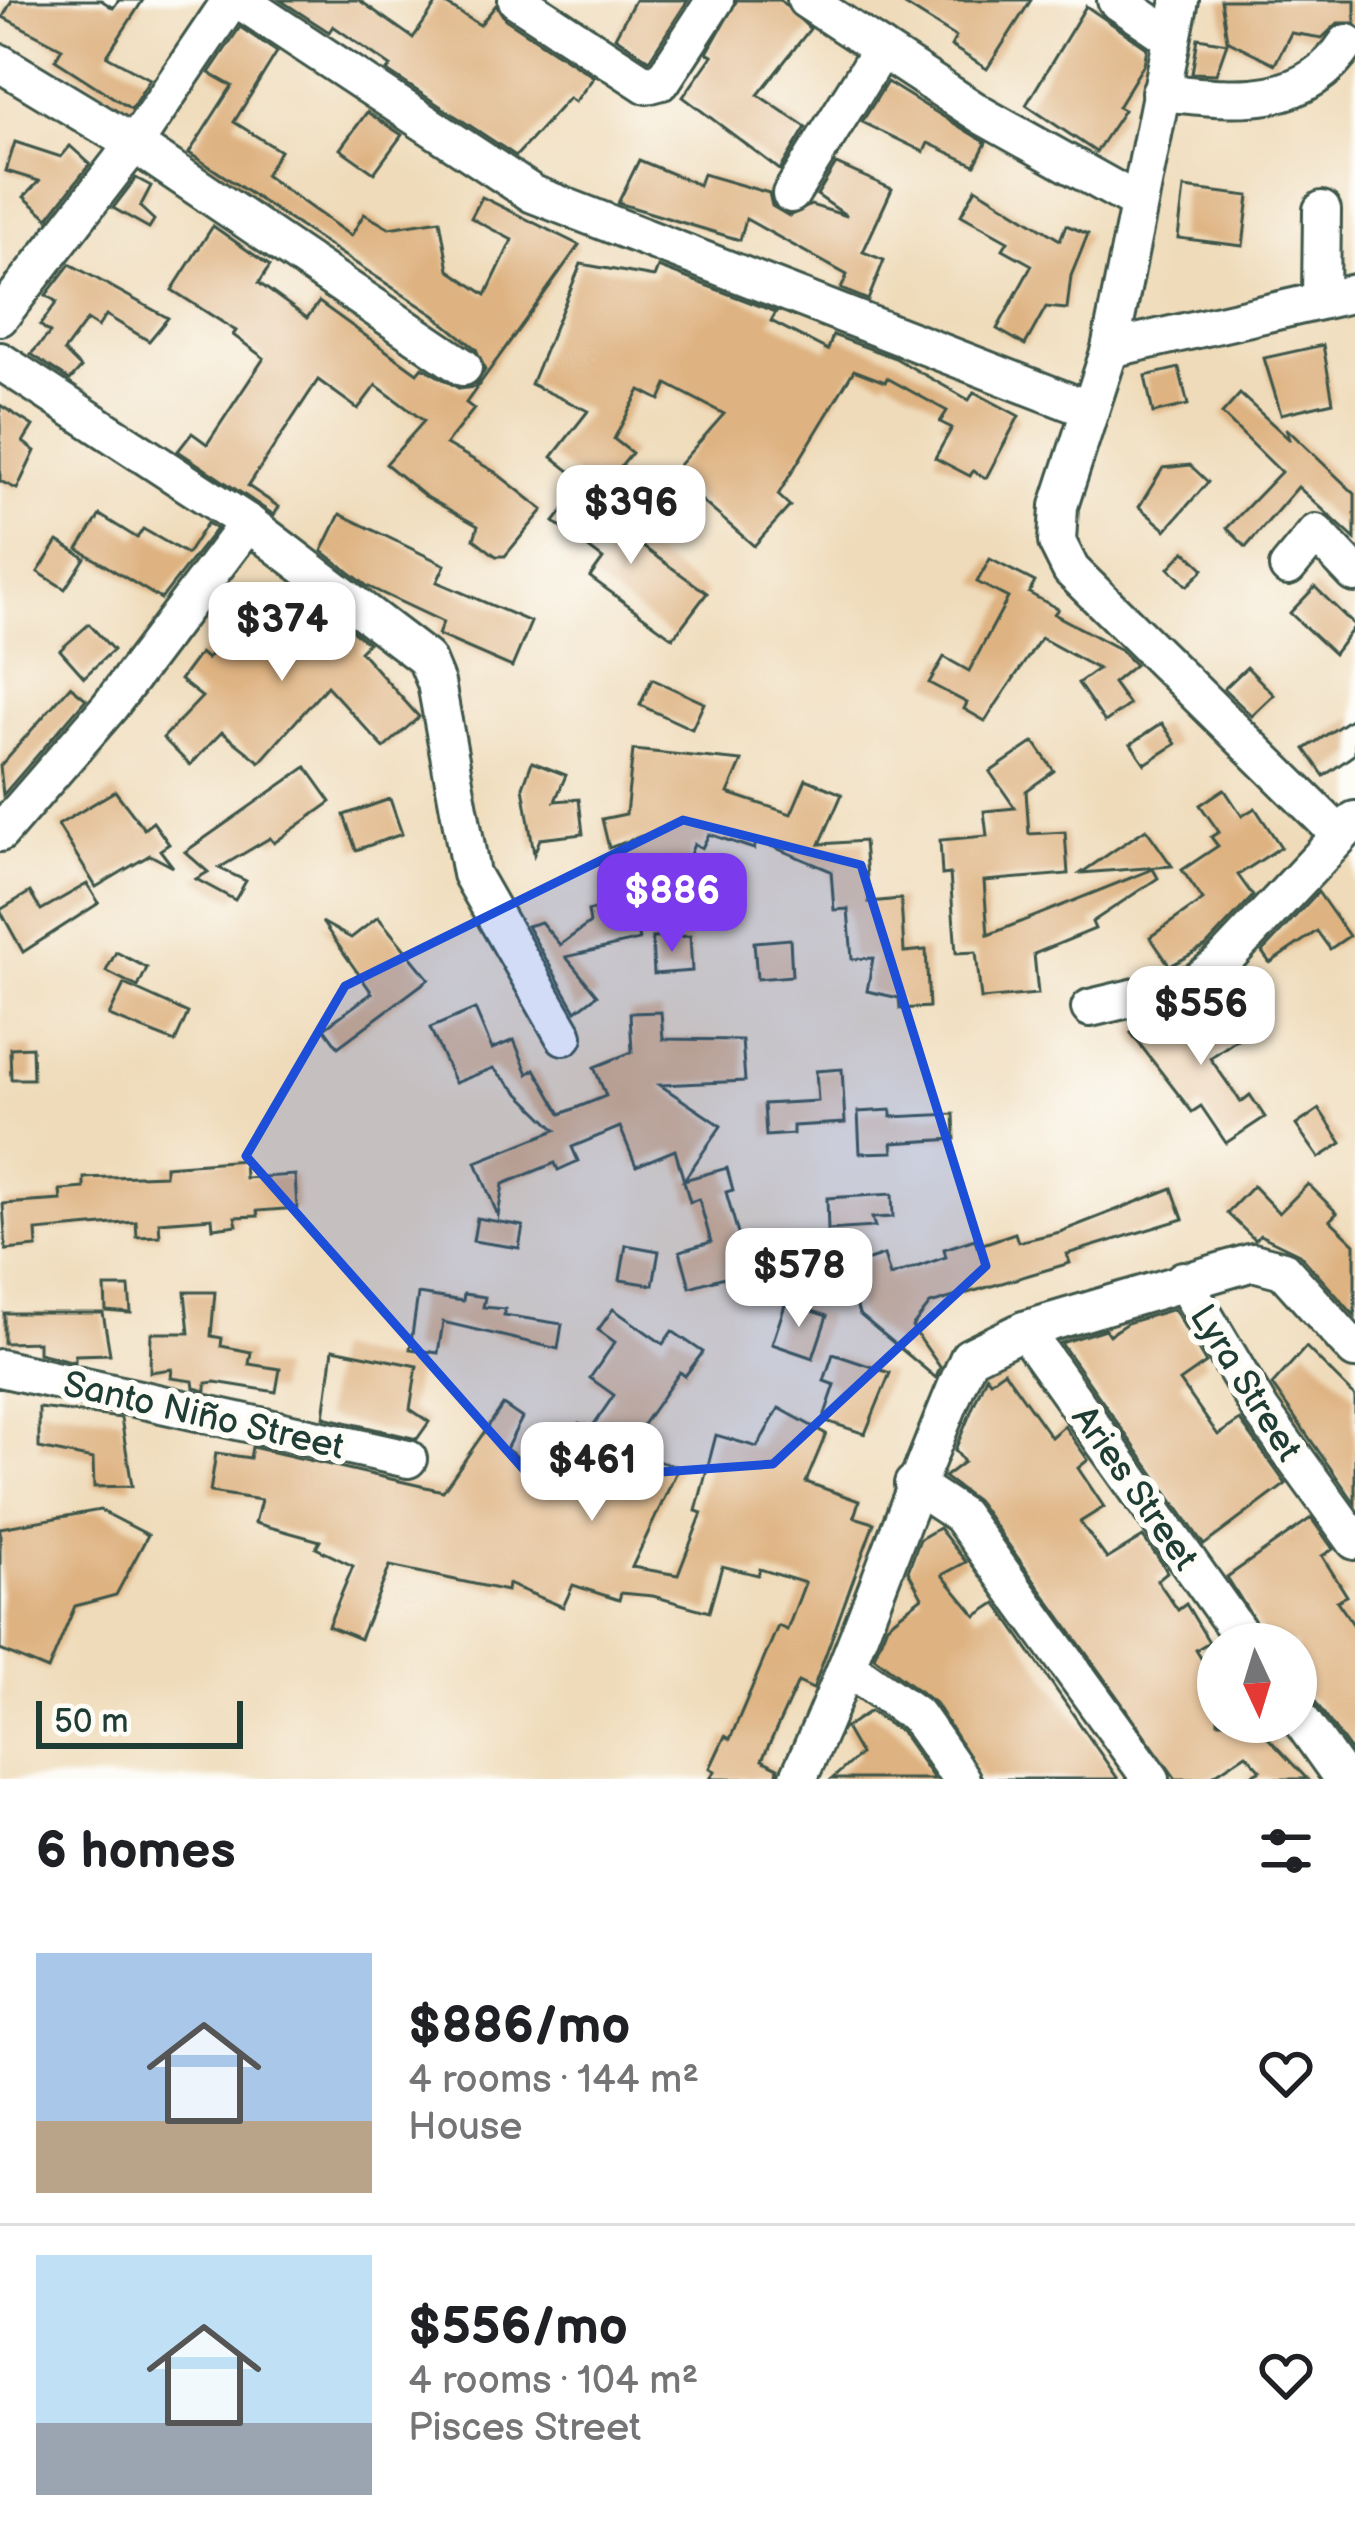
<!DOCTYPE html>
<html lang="en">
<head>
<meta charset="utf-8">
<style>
  body { margin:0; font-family:"Balsamiq Sans",sans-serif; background:#f2f2f2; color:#202124; height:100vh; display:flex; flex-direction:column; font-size:45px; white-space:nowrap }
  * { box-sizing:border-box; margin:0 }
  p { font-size:39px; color:#757577 }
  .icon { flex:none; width:66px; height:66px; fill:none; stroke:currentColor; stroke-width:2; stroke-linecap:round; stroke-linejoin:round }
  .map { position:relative; height:1779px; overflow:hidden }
  .details { display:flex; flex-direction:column; background:#fff; flex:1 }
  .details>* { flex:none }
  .needle { width:78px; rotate:176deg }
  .tools { position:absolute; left:1197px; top:1623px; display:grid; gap:24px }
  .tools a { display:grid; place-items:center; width:120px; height:120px; border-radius:50%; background:#fff; box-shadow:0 3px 9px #0004; font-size:60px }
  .scale { position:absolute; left:36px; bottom:30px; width:207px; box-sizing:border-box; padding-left:12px; border:6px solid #1f3d34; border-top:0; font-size:33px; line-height:42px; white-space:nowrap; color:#1f3d34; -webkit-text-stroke:9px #fdfcf7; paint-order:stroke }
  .price { position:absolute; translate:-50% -102px; padding:0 27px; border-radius:24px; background:#fff; color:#222; font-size:39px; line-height:78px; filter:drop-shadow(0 3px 6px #0008) }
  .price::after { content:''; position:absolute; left:50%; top:72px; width:36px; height:27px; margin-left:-18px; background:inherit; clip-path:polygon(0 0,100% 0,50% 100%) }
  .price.selected { background:#7c3aed; color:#fff }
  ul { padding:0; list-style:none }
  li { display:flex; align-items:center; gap:36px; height:300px; padding:0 36px }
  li+li { border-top:3px solid #e0e0e0 }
  li span { display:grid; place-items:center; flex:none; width:336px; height:240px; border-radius:0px; color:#555 }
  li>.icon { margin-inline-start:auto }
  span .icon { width:144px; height:144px; fill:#fffc; stroke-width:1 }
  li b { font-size:51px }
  h2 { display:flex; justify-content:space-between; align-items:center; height:144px; padding:0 36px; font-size:51px }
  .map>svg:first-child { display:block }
  .building { fill:#deb281 }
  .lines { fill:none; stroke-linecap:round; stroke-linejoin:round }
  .minor-casing { stroke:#3e5548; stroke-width:42 }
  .minor { stroke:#fff; stroke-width:36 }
  .marked { fill:#1d4ed8; fill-opacity:0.2; stroke:#1d4ed8; stroke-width:9; stroke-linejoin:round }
  .labels { text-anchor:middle; stroke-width:12; stroke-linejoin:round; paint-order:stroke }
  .street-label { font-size:36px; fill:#1f3d34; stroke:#fdfcf7 }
</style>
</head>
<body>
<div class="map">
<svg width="1355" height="1779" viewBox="0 0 1355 1779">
  <rect width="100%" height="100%" fill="#fdfcf7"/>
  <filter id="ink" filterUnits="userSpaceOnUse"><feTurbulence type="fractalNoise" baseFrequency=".00833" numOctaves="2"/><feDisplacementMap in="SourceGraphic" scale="24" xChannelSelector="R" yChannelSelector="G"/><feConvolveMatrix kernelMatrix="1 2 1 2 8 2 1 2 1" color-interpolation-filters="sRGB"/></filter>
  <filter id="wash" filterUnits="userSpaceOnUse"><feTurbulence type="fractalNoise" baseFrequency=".004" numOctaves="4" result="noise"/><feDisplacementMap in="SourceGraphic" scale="48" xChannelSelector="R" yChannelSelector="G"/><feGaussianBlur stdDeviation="2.7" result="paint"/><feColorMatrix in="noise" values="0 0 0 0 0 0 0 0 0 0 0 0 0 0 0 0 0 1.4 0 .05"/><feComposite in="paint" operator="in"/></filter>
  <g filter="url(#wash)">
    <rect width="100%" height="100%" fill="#efdbba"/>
    <g id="blocks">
      <!-- building -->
      <g class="building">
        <polygon points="12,0 101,0 113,8 119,0 143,0 107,56 150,79 131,109 55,60 62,48 3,17"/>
        <polygon points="280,0 359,0 413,38 439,0 480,25 496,5 505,19 594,77 575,102 569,98 516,156 387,71 391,66 333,26 329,32"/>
        <polygon points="635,0 688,0 649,60 615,37"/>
        <polygon points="737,0 780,0 810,29 758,95 806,127 780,170 683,97 712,56 707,53"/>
        <polygon points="897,0 1031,0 987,69 951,46 956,37"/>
        <polygon points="1221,0 1355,0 1355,23 1338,23 1322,38 1291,33 1275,64 1227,40"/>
        <polygon points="1086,6 1147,48 1144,64 1118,107 1124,110 1096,152 1026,105"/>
        <polygon points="240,27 277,52 234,122 280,151 265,175 351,236 364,214 389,228 440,220 449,270 486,295 512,240 471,218 482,197 579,245 466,403 474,409 446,444 495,472 543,510 505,556 496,556 474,539 478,526 425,496 386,464 424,421 376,385 358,409 318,380 248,486 279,507 274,515 178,451 192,433 207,444 264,358 233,335 236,331 172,290 213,226 270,266 259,283 307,318 319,302 417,373 422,367 460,389 474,387 485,370 476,349 434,315 189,153 232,86 209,73"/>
        <polygon points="1198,38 1227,43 1216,74 1192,73"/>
        <polygon points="887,82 986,143 975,165 928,143 924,152 862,122"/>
        <polygon points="367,112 402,135 374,173 340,149"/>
        <polygon points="15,142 61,157 70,146 90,164 48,218 24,197 39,181 6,171"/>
        <polygon points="639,160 699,185 703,174 769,193 772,206 789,216 811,205 847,216 817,195 836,164 892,189 863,252 884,260 868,300 841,289 847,275 746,219 740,240 618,203"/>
        <polygon points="136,178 151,186 140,207 154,220 149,228 113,208"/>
        <polygon points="976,188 1060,240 1066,225 1088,234 1071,276 1067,309 1046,307 1025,345 997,329 1032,265 1003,249 1008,241 961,215"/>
        <polygon points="1184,188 1249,196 1243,246 1178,238"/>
        <polygon points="70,264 168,318 149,341 106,315 98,327 87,320 64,351 81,368 70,380 31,354 50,333 40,325 57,302 46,295"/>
        <polygon points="581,264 654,277 658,267 776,312 771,321 828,350 833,335 895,358 969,400 974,392 1019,416 986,478 973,471 970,476 935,458 952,428 940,422 947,411 887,378 885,382 854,370 778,495 790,506 754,546 671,474 724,414 667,384 660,400 640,390 614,439 632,453 599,494 552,457 588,411 531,384"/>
        <polygon points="1323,345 1333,402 1281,414 1264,358"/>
        <polygon points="1179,368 1188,405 1153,413 1145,376"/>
        <polygon points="1240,394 1290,440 1286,428 1355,494 1355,539 1298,487 1246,547 1227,528 1281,472 1222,414"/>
        <polygon points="0,405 33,426 23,442 35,451 17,489 0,481"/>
        <polygon points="1190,465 1208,482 1166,530 1139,507 1163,468"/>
        <polygon points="581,488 613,513 607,521 707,593 673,638 590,577 603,559 554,522"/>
        <polygon points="340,514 445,565 437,582 531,622 512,667 438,635 443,622 367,586 322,551"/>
        <polygon points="100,515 137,538 143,529 187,554 207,523 216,529 161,599 78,549"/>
        <polygon points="58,541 85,558 65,589 38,572"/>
        <polygon points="1185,551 1204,569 1187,586 1169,568"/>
        <polygon points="990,559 1035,582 1029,593 1058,609 1054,614 1119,649 1135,665 1113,683 1129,705 1105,722 1078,683 1098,669 1041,638 985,721 964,709 967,703 929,683 944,657 969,671 1008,598 977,582"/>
        <polygon points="1315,587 1355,626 1334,654 1290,613"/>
        <polygon points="258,595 305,632 324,609 368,643 360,651 419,717 384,748 327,686 260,762 222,732 190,765 163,738 202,697 180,680 200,653 207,659"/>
        <polygon points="89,624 113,650 84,677 60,650"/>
        <polygon points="1247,667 1274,695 1252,716 1224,689"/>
        <polygon points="652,679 704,703 692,729 640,705"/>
        <polygon points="70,686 86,699 3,795 0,766"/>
        <polygon points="1355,716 1355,754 1324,776 1305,749"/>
        <polygon points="1162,723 1176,744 1145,764 1131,744"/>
        <polygon points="1034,742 1054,771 1026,791 1029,834 1065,832 1068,874 984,881 988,935 1153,869 1158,878 1092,922 1095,929 1034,954 1038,994 981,999 976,952 956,953 950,874 942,875 940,840 987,836 984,811 1015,808 990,772"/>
        <polygon points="633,750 742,761 728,793 791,814 806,779 842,794 820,844 864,841 869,902 901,899 904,952 926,950 929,1007 900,1009 899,998 867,991 873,958 852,959 848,909 834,910 831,871 757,840 754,849 709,834 702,848 694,844 675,895 614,873 611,860 642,836 609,848 602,819 626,814"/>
        <polygon points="532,762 566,775 555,801 579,799 583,834 540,839 534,854 523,787"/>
        <polygon points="306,767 331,802 274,843 270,838 219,868 246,881 235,900 196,879 208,872 185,852"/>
        <polygon points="1224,789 1242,816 1255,808 1281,847 1238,875 1253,896 1206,946 1170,966 1150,937 1203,900 1182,870 1218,846 1211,837 1219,832 1200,805"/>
        <polygon points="115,791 144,829 153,822 169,844 160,850 173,867 150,855 96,887 58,825"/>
        <polygon points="390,799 402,834 356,850 344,815"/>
        <polygon points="1146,829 1172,866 1081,873 1116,849"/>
        <polygon points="87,884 99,903 23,952 0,910 30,892 41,910"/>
        <polygon points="1318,892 1349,936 1330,949 1317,931 1270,963 1262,952"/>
        <polygon points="630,901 639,940 566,957 597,995 576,1011 527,926 541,922 560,945 590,923 588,911"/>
        <polygon points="378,917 429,979 338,1047 324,1028 372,993 322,922 351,938"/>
        <polygon points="690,936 692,971 654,974 652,938"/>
        <polygon points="790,939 792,976 757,979 754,942"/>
        <polygon points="116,952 147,968 138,987 106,971"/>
        <polygon points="124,984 188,1013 175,1042 109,1016"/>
        <polygon points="1226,1004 1246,1033 1210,1058 1241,1102 1250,1095 1265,1117 1226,1143 1201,1106 1192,1112 1131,1033 1169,1012 1183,1033"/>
        <polygon points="475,1009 492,1049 514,1040 528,1074 535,1069 561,1114 606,1096 594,1067 632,1052 630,1013 661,1012 663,1039 742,1040 745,1081 660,1085 721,1126 684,1180 727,1168 733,1190 726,1192 740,1241 760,1236 770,1273 727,1285 724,1277 690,1287 680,1251 711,1242 699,1199 690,1202 675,1150 636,1166 620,1127 572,1147 578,1161 558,1170 555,1163 503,1184 498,1216 476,1162 556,1130 493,1068 455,1083 430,1028"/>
        <polygon points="32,1047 33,1079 11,1079 10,1048"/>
        <polygon points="842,1069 845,1123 793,1126 793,1134 766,1136 764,1104 818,1101 816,1071"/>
        <polygon points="1319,1109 1342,1143 1319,1158 1296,1125"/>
        <polygon points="891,1110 891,1117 954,1114 955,1139 892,1143 893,1152 860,1153 858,1112"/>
        <polygon points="244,1160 245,1178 295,1175 297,1208 257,1211 258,1216 235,1217 237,1225 213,1228 212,1218 159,1222 160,1236 137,1237 136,1222 36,1231 37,1247 6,1250 3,1204 61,1200 60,1190 84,1188 84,1178 165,1175 165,1166"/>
        <polygon points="1308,1184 1337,1213 1330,1220 1355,1244 1355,1316 1299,1254 1260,1235 1255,1240 1227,1213 1253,1186 1279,1213"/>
        <polygon points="1172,1188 1183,1219 1067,1254 1070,1263 930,1304 912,1327 940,1367 936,1378 859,1314 844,1268 884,1255 890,1276 946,1257 944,1249 975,1239 977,1246 1015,1233 1018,1242 1060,1232"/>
        <polygon points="892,1194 893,1217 872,1218 875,1227 828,1230 827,1198"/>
        <polygon points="477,1218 523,1226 519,1248 473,1241"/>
        <polygon points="626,1245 659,1251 653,1285 620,1280"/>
        <polygon points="105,1287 129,1287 131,1313 106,1311"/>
        <polygon points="185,1292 215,1292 211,1336 222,1338 221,1346 251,1352 249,1364 280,1369 276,1392 215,1382 206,1383 206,1391 194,1388 193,1381 171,1378 172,1369 150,1372 151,1333 189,1333"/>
        <polygon points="418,1294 463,1301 464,1294 485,1297 483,1307 505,1309 504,1315 562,1324 558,1349 443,1322 438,1353 410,1349"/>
        <polygon points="786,1302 827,1316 813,1358 772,1344"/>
        <polygon points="613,1309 663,1344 672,1331 703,1352 685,1376 680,1372 637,1433 644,1436 637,1455 679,1467 632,1567 678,1575 702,1513 696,1511 716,1435 757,1447 779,1408 826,1434 806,1482 859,1501 854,1517 874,1523 813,1689 798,1682 762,1760 778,1768 776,1779 710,1779 715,1771 710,1768 725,1736 730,1739 778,1626 787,1630 805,1583 760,1569 758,1575 722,1566 709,1612 653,1596 621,1593 619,1600 573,1585 563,1607 508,1584 507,1591 390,1566 360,1639 328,1626 353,1566 316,1548 320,1541 255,1523 261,1500 210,1492 216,1453 250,1458 252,1447 443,1491 503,1405 522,1418 506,1449 549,1480 560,1447 570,1450 579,1423 592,1427 614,1395 590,1378 615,1342 598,1330"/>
        <polygon points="1174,1309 1206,1363 1180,1381 1218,1435 1240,1420 1286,1484 1204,1545 1061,1343 1105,1329 1109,1335 1127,1323"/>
        <polygon points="4,1313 103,1313 110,1354 75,1355 75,1362 38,1353 38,1342 4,1343"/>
        <polygon points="1306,1347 1355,1396 1355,1503 1272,1385"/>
        <polygon points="333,1349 417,1366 410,1409 429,1422 417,1439 324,1417"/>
        <polygon points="833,1354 890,1373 865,1434 823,1420 835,1385 824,1381"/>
        <polygon points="1004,1371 1051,1437 1064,1426 1088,1460 1078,1468 1104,1507 1080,1522 1107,1559 1143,1537 1162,1563 1167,1572 1157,1580 1178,1610 1186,1604 1209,1642 1196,1650 1218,1686 1218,1722 1253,1722 1307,1779 1243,1779 1261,1770 1246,1754 1208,1779 1176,1779 978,1502 944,1477 964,1462 955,1450 986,1376 990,1381"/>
        <polygon points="39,1408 121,1418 132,1486 94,1487 93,1459 39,1448"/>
        <polygon points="100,1510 148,1535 116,1595 75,1606 48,1670 0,1650 0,1528"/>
        <polygon points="1311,1518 1333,1549 1322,1556 1347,1596 1337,1601 1355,1627 1355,1757 1314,1700 1296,1691 1296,1644 1269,1644 1227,1577"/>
        <polygon points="939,1528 966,1562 942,1575 976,1616 996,1603 1118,1779 983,1779 935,1703 874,1657 887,1625 922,1597 908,1571 920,1539"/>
        <polygon points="870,1711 901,1732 934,1779 832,1779 860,1754 845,1728"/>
      </g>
    </g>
  </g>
  <g filter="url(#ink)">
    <use href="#blocks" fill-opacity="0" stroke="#3e5548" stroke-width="3"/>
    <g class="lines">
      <!-- minor casing -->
      <g class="minor-casing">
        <g id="minor">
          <polyline points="239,0 533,194 1090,410"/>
          <polyline points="517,0 647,85 662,81 715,0"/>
          <polyline points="806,0 983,116 1137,202"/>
          <polyline points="1116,0 1172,38"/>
          <polyline points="1180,0 1110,349 1059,506 1057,542 1071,570 1338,833"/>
          <polyline points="0,63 134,144 463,367"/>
          <path d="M 1160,92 C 1231,99 1303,111 1347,43"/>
          <polyline points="791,194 881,49"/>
          <polyline points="1321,299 1322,210"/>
          <polyline points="0,317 134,144 231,0"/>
          <polyline points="1110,349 1355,293"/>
          <polyline points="0,361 248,523 426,659 436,683 471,874 564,1036"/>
          <polyline points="1288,567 1316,533 1355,574"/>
          <polyline points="0,833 110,706 248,523"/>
          <polyline points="1090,1008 1195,983 1221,963 1355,820"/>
          <polyline points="1183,1280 1261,1411 1355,1541"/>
          <polyline points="1024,1330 1247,1644"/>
          <polyline points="0,1368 408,1459"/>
          <polyline points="913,1484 960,1515 1151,1779"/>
          <polyline points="849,1668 917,1716 961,1779"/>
          <polyline points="1296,1713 1343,1779"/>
          <path d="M 798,1779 C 862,1641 908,1496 969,1357 L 1024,1330 L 1253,1262 L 1283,1270 L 1355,1350"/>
        </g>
      </g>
      <!-- minor -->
      <use href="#minor" class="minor"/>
    </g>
  </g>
  <!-- marked area -->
  <path class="marked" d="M 683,820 L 861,865 L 986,1266 L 773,1464 L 534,1481 L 246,1156 L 345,986 Z"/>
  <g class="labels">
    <!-- street labels -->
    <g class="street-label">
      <text transform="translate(1247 1382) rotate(58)" y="13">Lyra Street</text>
      <text transform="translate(204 1414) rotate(13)" y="13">Santo Niño Street</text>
      <text transform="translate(1136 1487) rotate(55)" y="13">Aries Street</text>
    </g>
  </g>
</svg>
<div class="tools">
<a><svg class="needle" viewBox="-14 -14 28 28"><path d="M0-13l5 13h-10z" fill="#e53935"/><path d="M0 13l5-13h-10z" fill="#757577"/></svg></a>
</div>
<div class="scale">50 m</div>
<b class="price" style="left:631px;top:567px">$396</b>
<b class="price" style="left:282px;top:684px">$374</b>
<b class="price selected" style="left:672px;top:955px">$886</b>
<b class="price" style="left:1201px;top:1068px">$556</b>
<b class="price" style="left:799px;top:1330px">$578</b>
<b class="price" style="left:592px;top:1524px">$461</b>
</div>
<section class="details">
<h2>6 homes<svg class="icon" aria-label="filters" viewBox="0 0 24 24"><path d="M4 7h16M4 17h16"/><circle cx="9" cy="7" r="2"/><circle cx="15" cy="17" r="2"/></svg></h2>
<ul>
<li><span style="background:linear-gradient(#a9c7e8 70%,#b9a48a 0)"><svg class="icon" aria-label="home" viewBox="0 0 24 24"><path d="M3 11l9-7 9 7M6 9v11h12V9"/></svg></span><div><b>$886/mo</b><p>4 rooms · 144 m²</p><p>House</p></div><svg class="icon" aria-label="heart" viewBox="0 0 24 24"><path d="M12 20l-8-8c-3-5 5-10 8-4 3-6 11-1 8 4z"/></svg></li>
<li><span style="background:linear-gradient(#bfe0f5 70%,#9aa5b1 0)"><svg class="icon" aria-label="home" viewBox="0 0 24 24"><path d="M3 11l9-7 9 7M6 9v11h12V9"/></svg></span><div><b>$556/mo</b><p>4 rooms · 104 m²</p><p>Pisces Street</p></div><svg class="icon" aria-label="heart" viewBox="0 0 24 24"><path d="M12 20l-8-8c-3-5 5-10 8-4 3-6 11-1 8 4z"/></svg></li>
</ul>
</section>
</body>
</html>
